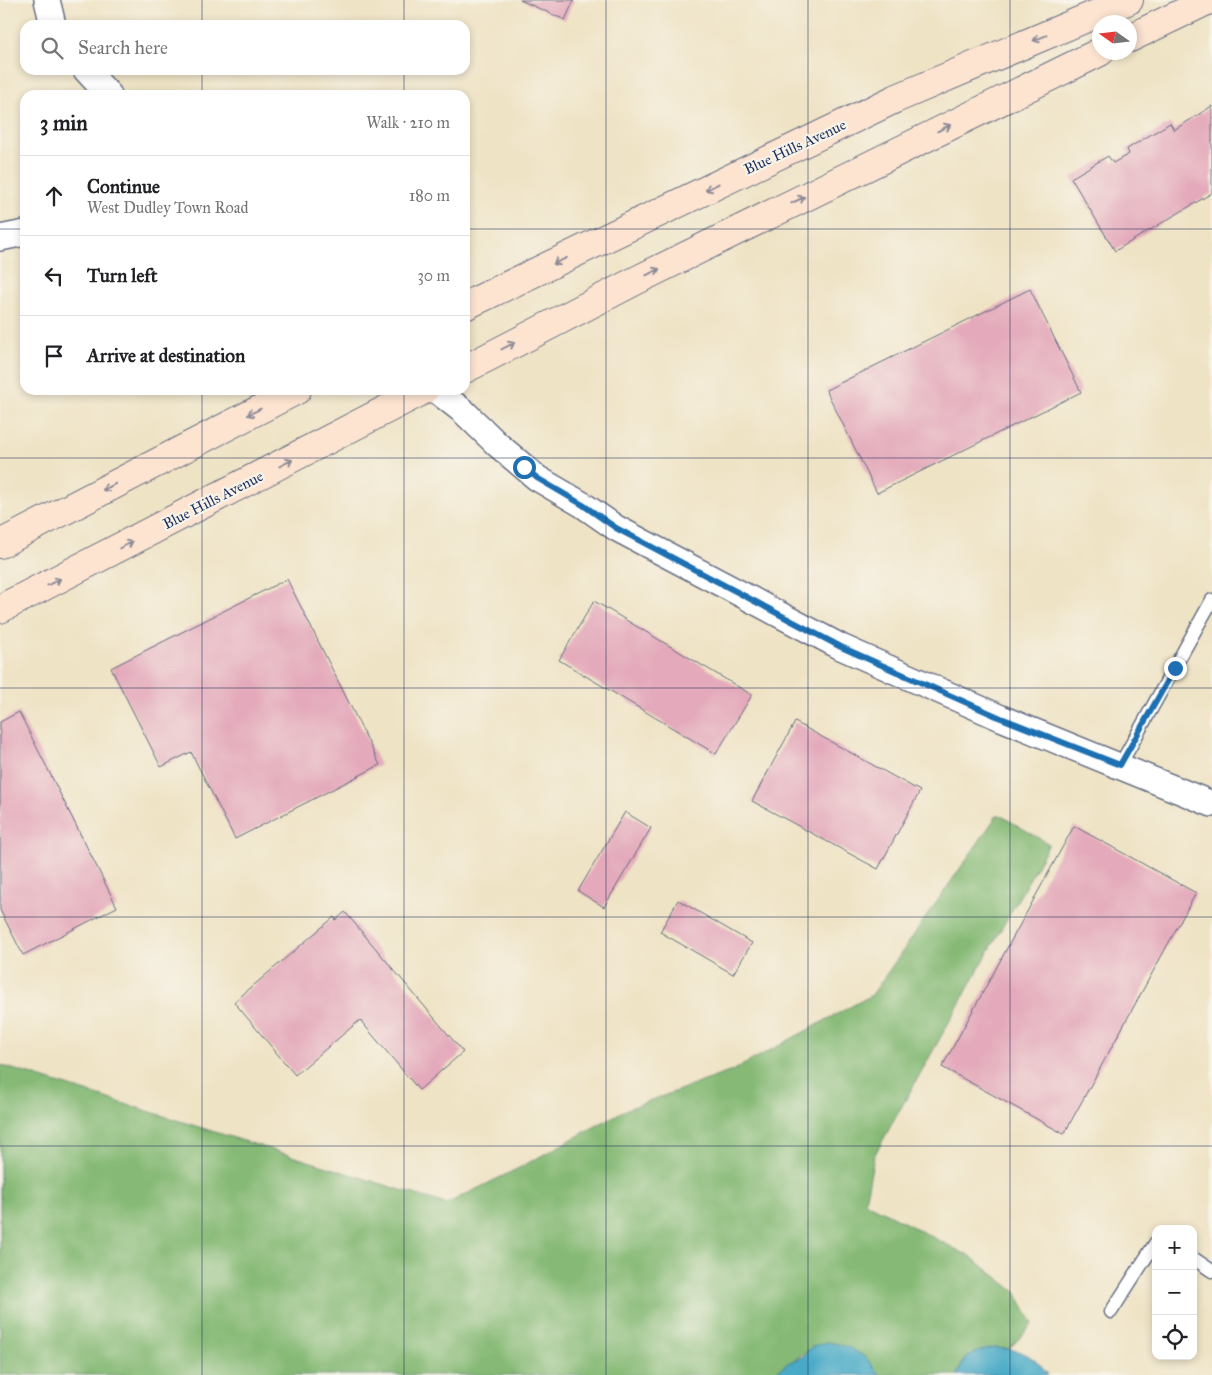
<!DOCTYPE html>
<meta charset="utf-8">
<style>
:root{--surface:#fff;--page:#f6f6f6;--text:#202124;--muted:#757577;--line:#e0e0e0}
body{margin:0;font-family:"IM FELL Great Primer",serif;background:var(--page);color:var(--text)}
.controls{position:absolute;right:15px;bottom:15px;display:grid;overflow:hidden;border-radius:10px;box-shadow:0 2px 8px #0003}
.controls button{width:45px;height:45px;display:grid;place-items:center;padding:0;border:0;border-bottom:1px solid var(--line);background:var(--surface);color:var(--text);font:25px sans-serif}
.compass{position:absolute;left:1092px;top:15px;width:45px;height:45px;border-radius:50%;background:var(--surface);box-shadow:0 2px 8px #0003;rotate:284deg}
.stop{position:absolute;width:15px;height:15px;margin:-11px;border:4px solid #1f6fb2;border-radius:50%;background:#fff}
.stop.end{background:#1f6fb2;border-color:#fff;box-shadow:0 1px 5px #0008}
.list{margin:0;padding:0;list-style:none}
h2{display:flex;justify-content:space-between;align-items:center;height:65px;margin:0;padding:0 20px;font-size:21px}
h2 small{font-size:16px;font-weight:400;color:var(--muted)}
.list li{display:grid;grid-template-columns:32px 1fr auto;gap:15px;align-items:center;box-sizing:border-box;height:80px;padding:0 20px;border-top:1px solid var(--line)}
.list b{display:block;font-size:19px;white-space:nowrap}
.list p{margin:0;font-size:16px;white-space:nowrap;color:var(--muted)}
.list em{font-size:16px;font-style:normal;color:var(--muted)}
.icon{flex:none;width:28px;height:28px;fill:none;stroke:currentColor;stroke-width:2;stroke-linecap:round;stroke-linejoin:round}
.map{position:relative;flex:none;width:1212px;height:1375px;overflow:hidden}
.search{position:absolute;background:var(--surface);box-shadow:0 2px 8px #0003;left:20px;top:20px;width:450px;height:55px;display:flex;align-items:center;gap:12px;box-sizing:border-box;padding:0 18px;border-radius:15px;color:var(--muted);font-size:19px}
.panel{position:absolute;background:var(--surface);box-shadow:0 2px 8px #0003;left:20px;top:90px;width:450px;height:305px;border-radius:15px}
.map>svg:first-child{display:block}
.forest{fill:#85b974;stroke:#507469}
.water{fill:#48aac7;stroke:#326c92}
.building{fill:#e4aabb}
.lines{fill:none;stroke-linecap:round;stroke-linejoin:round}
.lane-casing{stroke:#656e82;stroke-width:15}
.street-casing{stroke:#656e82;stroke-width:28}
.secondary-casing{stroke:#656e82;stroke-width:30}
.lane{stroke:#fff;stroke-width:12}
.street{stroke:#fff;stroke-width:25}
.secondary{stroke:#fde4d1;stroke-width:28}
.oneway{stroke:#8c8a98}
.route{stroke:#1f6fb2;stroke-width:6}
.grid{fill:none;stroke:#1b2f5e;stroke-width:1;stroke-opacity:0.55}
.labels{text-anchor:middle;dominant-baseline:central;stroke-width:4.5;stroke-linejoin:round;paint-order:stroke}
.street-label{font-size:15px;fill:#1b2f5e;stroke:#f7f3e8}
</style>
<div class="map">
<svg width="1212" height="1375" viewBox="0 0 1212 1375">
<rect width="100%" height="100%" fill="#f7f3e8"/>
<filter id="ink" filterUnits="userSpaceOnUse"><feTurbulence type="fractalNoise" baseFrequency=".02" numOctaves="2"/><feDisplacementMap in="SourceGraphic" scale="10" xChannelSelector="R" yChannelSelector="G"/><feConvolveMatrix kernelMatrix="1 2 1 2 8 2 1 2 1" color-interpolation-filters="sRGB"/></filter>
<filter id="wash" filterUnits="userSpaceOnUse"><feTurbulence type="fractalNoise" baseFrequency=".0096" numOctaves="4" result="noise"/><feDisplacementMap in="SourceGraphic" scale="20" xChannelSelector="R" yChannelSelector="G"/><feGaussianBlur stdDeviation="1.12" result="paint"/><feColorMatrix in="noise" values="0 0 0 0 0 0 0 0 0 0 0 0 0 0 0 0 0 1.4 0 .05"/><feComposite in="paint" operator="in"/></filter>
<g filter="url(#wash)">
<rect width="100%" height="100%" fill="#efe3c5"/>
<path class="forest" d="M998,814L1049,844L874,1156L865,1202L971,1257L1016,1292L1033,1324L1009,1349L994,1348L966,1357L957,1375H880L813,1346C800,1358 785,1364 772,1375H0V1065L446,1204L519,1168L627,1109L732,1071L872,995Z"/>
<g class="water">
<path d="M827,1342C842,1344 855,1349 867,1359C872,1364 875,1370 880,1375H772L788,1363L802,1357L813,1346Z"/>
<path d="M994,1348C1022,1350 1030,1352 1048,1375H957C968,1353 970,1353 994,1348Z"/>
</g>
<g id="blocks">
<g class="building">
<path d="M520,0H574L565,20Z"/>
<path d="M1212,106V193L1115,251L1071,178L1108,156L1113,163L1129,154L1127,149L1170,123L1174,130Z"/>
<path d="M1030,289L1081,392L877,493L826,390Z"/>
<path d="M287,579L380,765L235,839L191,752L161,767L111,668Z"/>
<path d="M594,601L752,695L716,754L559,660Z"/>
<path d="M19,712L117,907L23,955L0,910V722Z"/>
<path d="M795,722L920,791L878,869L752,801Z"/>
<path d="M625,812L651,828L604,907L578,891Z"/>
<path d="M1074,826L1196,893L1064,1134L942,1067Z"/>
<path d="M678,900L752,943L733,974L660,932Z"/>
<path d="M345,912L463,1052L419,1090L360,1020L295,1075L234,1002L334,917L336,920Z"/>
</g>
</g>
</g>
<g filter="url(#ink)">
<use href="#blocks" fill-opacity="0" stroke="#656e82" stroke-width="1"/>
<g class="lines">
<g class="lane-casing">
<g id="lane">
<path d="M1120,765L1212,600"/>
<path d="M1193,1258L1212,1271"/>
<path d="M1111,1312L1156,1242"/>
</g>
</g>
<g class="street-casing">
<g id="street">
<path d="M47,0L53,25"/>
<path d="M86,70L109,95"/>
<path d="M0,238L25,233"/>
<path d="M436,390L464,412L498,445L537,478L583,505L616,528L841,647L1001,718L1212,804"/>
</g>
</g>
<g class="secondary-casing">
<g id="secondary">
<path d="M1130,38L1209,0"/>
<path d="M465,306L895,99L1129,0"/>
<path d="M465,369L641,278L1100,52"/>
<path d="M0,544L297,390"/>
<path d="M0,609L424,390"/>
</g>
</g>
<use href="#lane" class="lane"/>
<use href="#street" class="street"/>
<use href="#secondary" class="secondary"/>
</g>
<defs><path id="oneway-shaft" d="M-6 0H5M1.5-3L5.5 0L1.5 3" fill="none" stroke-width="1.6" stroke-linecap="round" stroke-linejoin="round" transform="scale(1.25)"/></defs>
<g class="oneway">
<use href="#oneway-shaft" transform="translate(1040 38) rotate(158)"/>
<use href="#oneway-shaft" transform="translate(944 128) rotate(-26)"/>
<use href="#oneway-shaft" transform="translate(712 187) rotate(153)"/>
<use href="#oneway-shaft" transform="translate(798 200) rotate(-26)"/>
<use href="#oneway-shaft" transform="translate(560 261) rotate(155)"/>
<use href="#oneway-shaft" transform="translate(653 272) rotate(-26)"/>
<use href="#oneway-shaft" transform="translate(508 346) rotate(-27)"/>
<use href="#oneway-shaft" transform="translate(254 412) rotate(153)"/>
<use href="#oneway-shaft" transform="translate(286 463) rotate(-27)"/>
<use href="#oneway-shaft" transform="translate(109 487) rotate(153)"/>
<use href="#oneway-shaft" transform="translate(126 545) rotate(-27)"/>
<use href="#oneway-shaft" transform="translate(54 582) rotate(-27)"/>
</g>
</g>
<g class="lines" filter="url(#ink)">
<path class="route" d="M524,467L537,478L583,505L616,528L841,647L1001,718L1120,765L1175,668"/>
</g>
<path class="grid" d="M202,0V25M404,0V25M606,0V1375M808,0V1375M1010,0V1375M202,70V95M404,70V95M0,229H25M465,229H1212M202,390V1375M404,390V1375M0,458H1212M0,688H1212M0,917H1212M0,1146H1212"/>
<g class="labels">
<g class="street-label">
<text transform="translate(795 147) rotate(-25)">Blue Hills Avenue</text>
<text transform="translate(213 500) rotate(-27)">Blue Hills Avenue</text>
</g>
</g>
</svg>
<div class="controls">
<button>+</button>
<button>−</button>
<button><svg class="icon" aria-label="locate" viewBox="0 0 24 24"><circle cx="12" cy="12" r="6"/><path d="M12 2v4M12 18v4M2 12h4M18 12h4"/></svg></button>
</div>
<svg class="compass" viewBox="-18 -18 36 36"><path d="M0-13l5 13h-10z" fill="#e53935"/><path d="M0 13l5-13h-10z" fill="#757577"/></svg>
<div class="stop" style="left:524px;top:467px"></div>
<div class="stop end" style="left:1175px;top:668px"></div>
<div class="search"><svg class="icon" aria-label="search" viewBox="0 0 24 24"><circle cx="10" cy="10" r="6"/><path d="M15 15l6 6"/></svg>Search here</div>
<section class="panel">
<h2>3 min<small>Walk · 210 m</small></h2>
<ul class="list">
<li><svg class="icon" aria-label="ahead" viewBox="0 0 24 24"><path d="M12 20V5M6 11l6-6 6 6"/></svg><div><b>Continue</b><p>West Dudley Town Road</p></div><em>180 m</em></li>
<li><svg class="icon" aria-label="left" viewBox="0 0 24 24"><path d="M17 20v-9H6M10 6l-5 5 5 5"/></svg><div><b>Turn left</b></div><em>30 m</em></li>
<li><svg class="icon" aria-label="arrive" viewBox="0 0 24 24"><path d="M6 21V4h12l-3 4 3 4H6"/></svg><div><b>Arrive at destination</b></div></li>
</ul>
</section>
</div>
